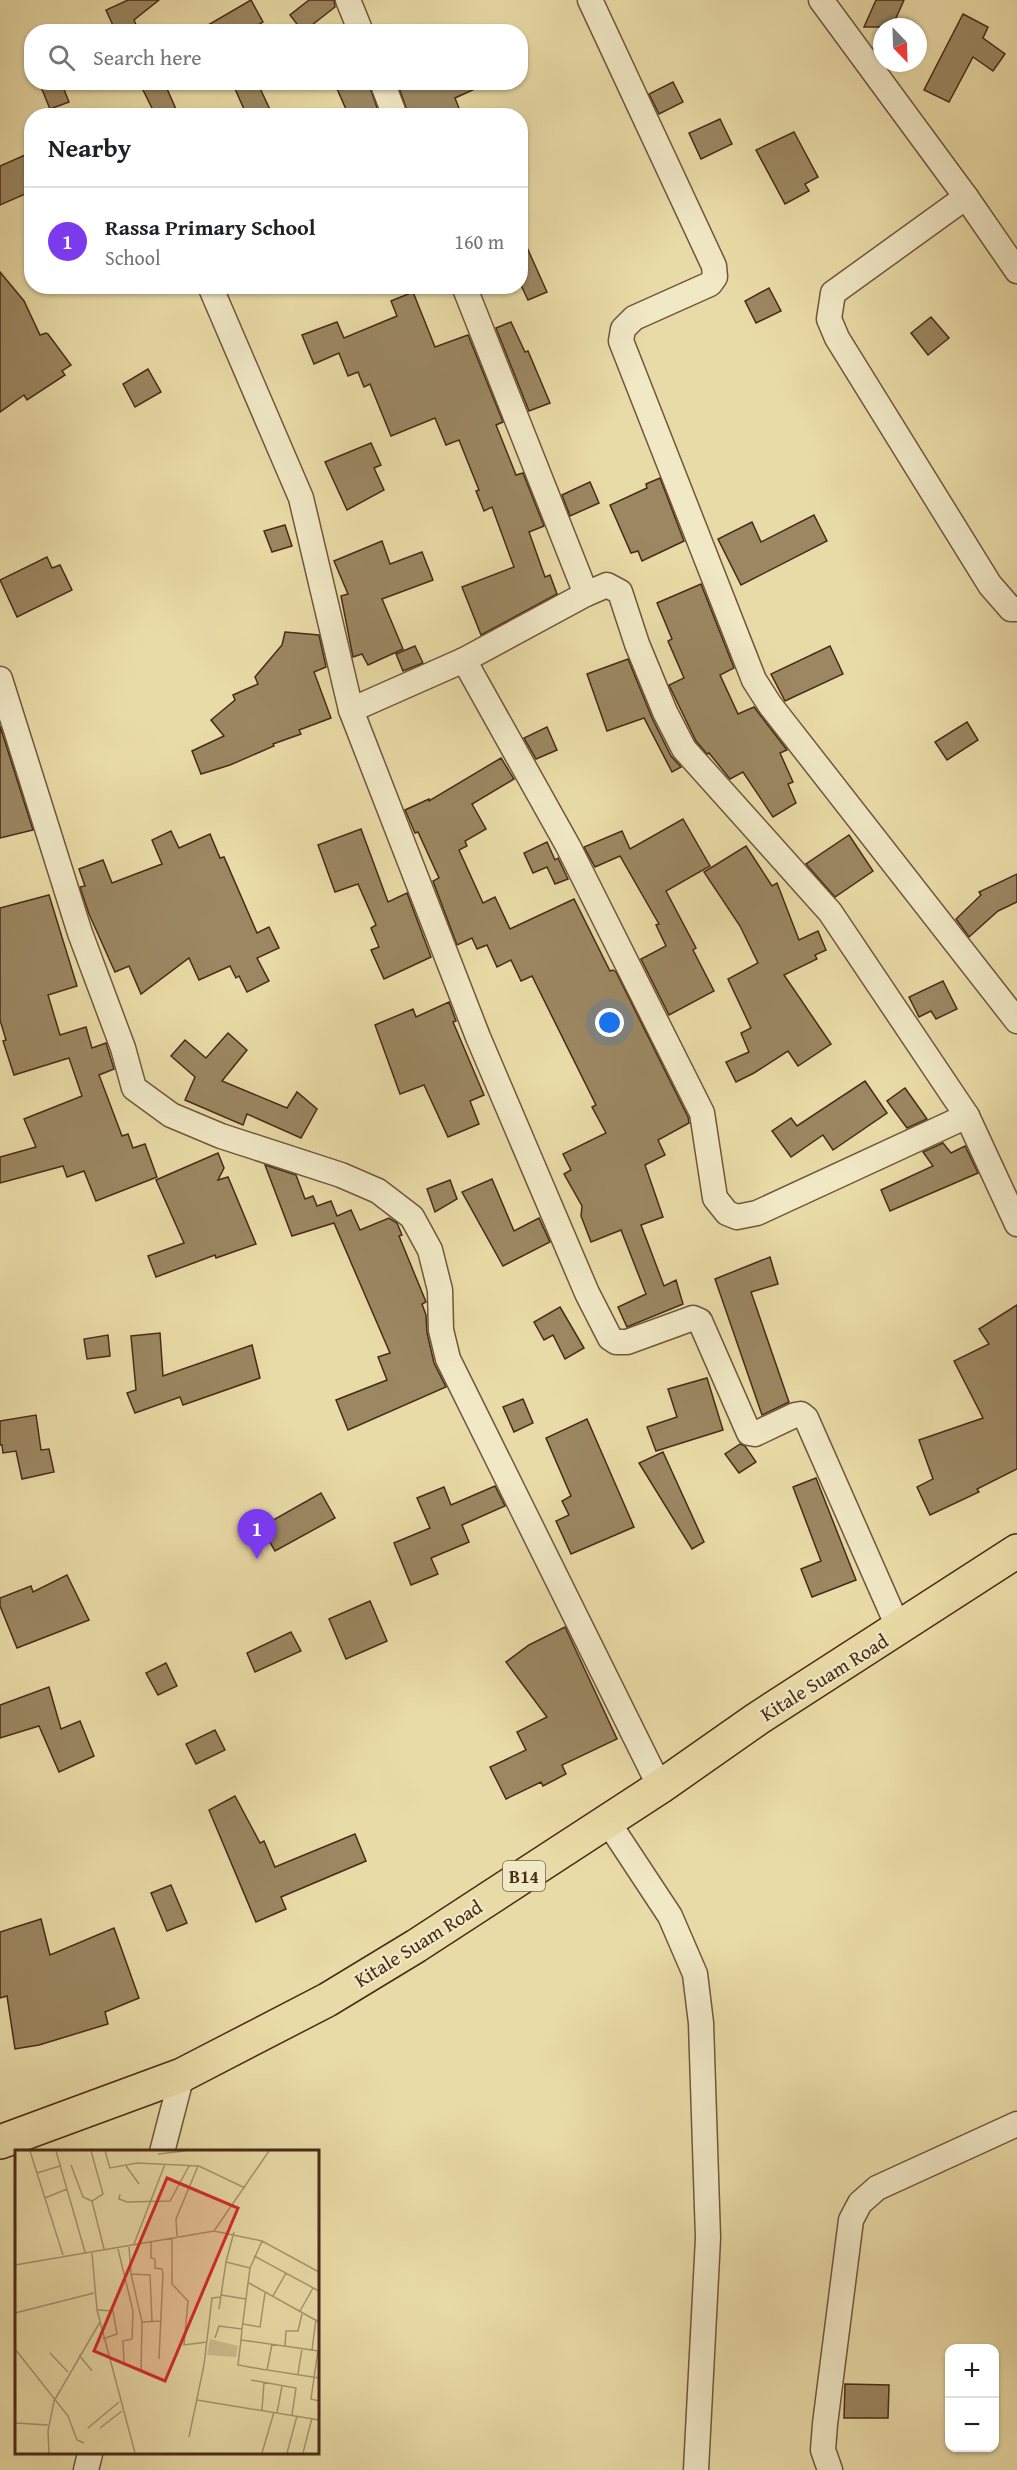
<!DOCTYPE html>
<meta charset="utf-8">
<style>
:root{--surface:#fff;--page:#f6f6f6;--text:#202124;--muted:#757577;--line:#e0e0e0;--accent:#7c3aed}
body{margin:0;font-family:"Gentium Book Plus",serif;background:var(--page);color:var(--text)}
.controls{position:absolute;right:18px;bottom:18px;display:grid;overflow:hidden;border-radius:12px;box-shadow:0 2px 4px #0004}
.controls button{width:54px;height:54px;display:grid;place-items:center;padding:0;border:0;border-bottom:2px solid var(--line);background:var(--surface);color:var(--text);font:30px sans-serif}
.compass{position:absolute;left:873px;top:18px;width:54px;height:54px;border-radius:50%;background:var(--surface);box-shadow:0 2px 4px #0004;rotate:157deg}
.you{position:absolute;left:610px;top:1023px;width:21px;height:21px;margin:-15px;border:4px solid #fff;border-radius:50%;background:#1a73e8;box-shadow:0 0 0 9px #1a73e833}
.badge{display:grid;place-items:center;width:39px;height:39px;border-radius:50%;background:var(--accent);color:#fff;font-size:20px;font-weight:700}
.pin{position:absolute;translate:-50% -50px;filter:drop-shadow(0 2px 3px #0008)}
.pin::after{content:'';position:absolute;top:32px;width:21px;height:18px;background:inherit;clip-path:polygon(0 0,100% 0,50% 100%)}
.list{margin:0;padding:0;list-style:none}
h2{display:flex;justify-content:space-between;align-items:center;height:78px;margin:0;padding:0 24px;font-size:26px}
h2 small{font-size:20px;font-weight:400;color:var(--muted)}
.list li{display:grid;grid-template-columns:39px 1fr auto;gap:18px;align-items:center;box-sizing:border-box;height:108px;padding:0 24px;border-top:2px solid var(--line)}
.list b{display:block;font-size:22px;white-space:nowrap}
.list p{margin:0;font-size:20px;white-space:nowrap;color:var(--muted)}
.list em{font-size:20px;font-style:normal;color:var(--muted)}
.icon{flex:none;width:33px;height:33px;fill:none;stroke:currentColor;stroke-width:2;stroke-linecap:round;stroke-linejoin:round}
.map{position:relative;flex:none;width:1017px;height:2470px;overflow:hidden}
.search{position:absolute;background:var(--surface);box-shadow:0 2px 4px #0004;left:24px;top:24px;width:504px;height:66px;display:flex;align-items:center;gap:15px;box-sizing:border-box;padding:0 21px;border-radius:24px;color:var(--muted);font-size:22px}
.panel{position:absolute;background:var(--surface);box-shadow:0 2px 4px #0004;left:24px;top:108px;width:504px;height:186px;border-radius:24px}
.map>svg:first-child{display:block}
.building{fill:#9b8762;stroke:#472b17;stroke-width:1.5}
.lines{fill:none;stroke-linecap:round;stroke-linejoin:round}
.street-casing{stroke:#70573b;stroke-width:27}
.highway-casing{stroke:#472b17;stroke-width:36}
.street{stroke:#f1e8c6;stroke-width:24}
.highway{stroke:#e9dba7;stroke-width:33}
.labels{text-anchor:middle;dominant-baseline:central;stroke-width:4.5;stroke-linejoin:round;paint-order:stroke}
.shield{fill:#f1e8c6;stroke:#7a644c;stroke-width:1.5}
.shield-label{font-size:18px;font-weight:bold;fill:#472b17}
.street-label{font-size:20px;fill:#472b17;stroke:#f1e8c6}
.inset-road{fill:none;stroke:#a8956d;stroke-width:1.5}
.view{fill:#d62828;fill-opacity:0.15;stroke:#d62828;stroke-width:3}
.inset-edge{fill:none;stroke:#472b17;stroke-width:3}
</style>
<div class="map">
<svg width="1017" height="2470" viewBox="0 0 1017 2470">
<rect width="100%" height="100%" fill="#e9dba7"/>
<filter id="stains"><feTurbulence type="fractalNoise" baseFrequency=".00333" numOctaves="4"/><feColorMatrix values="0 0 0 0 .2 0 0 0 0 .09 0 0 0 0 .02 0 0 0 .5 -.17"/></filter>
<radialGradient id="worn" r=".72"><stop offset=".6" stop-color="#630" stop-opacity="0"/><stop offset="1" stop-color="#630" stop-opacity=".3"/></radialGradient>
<g class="building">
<path d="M128,0H159L134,20L139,32H116L106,10Z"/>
<path d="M251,0L263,22L246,32H196Z"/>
<path d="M309,0H334L335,7L303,32L290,15Z"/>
<path d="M876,0H904L892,27H864Z"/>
<path d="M963,14L988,27L983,38L1005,54L993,71L973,57L949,102L924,90Z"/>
<path d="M39,82H61L69,102L50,109Z"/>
<path d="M139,82H164L179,116H156Z"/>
<path d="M232,82H257L273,116H247Z"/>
<path d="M334,82H368L380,116H349Z"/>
<path d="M397,82H490L455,98L462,116H409Z"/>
<path d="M673,82L683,102L659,114L649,94Z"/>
<path d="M720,119L732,144L701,159L689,133Z"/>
<path d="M794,132L818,177L805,184L809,191L785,204L756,150Z"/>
<path d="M32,152V191L0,205V166Z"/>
<path d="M520,232L547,292L528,300L520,283Z"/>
<path d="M0,272L24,301L40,335L46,333L48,334L71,365L62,371L65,375L27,400L24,395L0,412Z"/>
<path d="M769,288L781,311L756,323L745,301Z"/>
<path d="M413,292L435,347L468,335L503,422L496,425L516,475L523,473L544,526L529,532L545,577L550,575L557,594L481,635L462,587L514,567L492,507L484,511L476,491L479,490L459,440L446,445L435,418L391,436L370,384L364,387L358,372L348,376L339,353L314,364L302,335L337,322L344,338L397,316L391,301Z"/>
<path d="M931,317L949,338L928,355L911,333Z"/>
<path d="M511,322L525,352L528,351L550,403L529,411L496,328Z"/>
<path d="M148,369L161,392L135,407L123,384Z"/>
<path d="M371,443L381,465L374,468L384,490L347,510L325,462Z"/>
<path d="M660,478L684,541L642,561L638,551L631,553L610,505L647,488L646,484Z"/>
<path d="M590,482L599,503L570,516L562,495Z"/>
<path d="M814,515L827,541L741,585L718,539L752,522L761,542Z"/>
<path d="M285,525L292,546L272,552L264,531Z"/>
<path d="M382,541L390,564L422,552L433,580L382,599L403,649L368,665L362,654L353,657L341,596L348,594L334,561Z"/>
<path d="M47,557L52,568L60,565L72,590L17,617L0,580Z"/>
<path d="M701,584L734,668L720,675L738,714L754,707L787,750L780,753L793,782L788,784L796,803L773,817L743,772L730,779L709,753L707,754L696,741L669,685L684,678L668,641L672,639L657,603Z"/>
<path d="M285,632L319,635L326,667L314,672L331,718L299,730L301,734L273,744L274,746L230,765L201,774L192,751L224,736L211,720L235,700L233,695L258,684L255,677L282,645Z"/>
<path d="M415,646L423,663L403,671L396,654Z"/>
<path d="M830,646L843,674L785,701L771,674Z"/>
<path d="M628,659L652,718L671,756L681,767L672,772L644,718L607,731L587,674Z"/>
<path d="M967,722L978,740L947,760L935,742Z"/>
<path d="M0,726L33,830L0,838Z"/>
<path d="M547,727L557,750L536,759L524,738Z"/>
<path d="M501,758L514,779L472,804L486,829L465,841L467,846L459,850L483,903L495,897L510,929L574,899L610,971L613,970L616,972L688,1117L689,1123L658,1140L665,1155L645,1165L663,1217L641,1225L664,1286L676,1280L683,1304L627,1327L618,1307L646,1294L621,1230L591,1242L581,1216L582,1206L564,1174L571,1170L563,1154L606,1133L592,1107L596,1105L532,976L521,981L511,960L497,967L487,945L477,949L472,938L457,945L433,881L439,878L418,832L415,833L405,810L429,799V801Z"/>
<path d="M683,819L710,866L666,891L696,948L693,950L714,991L669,1015L641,959L666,946L656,925L659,924L620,856L595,867L584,847L622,831L630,849Z"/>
<path d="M361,829L388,902L407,893L431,957L384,979L371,950L379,947L371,928L376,925L358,884L335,892L318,845Z"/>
<path d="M171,831L179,848L210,834L220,858L224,857L257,933L269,927L279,948L257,958L269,981L247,992L239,976L236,978L230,966L199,980L189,958L141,994L129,966L115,972L89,914L80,887L85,886L79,869L103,860L112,883L162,864L152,840Z"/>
<path d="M849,835L873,871L835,897L806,864Z"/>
<path d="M547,842L555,860L558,858L568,879L555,884L547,867L533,873L524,853Z"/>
<path d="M746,846L772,886L777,883L799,940L818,931L826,950L815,955L817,959L784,975L831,1044L798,1066L788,1051L754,1073L736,1082L726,1062L749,1052L741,1033L751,1028L728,979L758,963L740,926L704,872Z"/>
<path d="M1017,874V902L998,911L969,937L956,919L981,895L979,892Z"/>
<path d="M49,895L77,986L48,995L60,1035L86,1027L92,1048L106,1043L114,1069L99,1075L122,1136L128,1134L133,1148L145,1144L157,1177L96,1201L84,1171L67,1177L63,1166L0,1183V1157L36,1147L24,1119L82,1096L69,1058L14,1075L3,1041L6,1040L0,1020V908Z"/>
<path d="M943,981L957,1009L936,1019L931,1011L919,1017L909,997Z"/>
<path d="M449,1002L456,1021L453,1022L484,1095L470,1101L479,1124L448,1137L424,1085L400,1094L375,1025L413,1009L416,1017Z"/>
<path d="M228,1033L247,1050L222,1081L287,1108L297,1092L317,1109L301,1138L247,1114L243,1125L185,1100L195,1077L171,1056L185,1040L206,1058Z"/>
<path d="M865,1081L887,1113L833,1150L823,1135L791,1157L772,1131L791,1118L797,1126Z"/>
<path d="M905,1088L927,1119L907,1128L887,1101Z"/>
<path d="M943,1143L951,1153L965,1146L978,1173L890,1211L881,1190L933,1166L923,1152Z"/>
<path d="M218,1153L224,1168L218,1180L228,1177L256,1244L216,1258L215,1255L156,1277L148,1256L184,1243L156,1180Z"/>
<path d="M265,1165L296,1175L305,1199L313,1196L317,1206L331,1201L337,1216L351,1210L360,1230L389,1218L397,1223L402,1235L399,1236L426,1302L422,1304L426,1315L427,1333L434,1363L446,1387L348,1430L336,1400L387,1380L378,1357L390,1353L334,1223L292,1236Z"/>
<path d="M492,1179L514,1231L539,1218L550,1242L503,1266L462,1192Z"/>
<path d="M450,1180L457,1199L435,1212L427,1189Z"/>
<path d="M770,1257L778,1284L751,1292L789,1402L762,1415L715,1279Z"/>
<path d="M1017,1305V1469L977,1489L979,1492L930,1515L917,1487L933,1479L919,1440L983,1418L954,1361L989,1344L979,1329Z"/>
<path d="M560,1307L584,1348L565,1359L553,1335L544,1340L534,1322Z"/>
<path d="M160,1333L163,1376L252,1345L260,1378L183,1405L180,1397L135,1413L127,1393L136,1390L131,1336Z"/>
<path d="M108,1335L110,1356L87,1359L84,1339Z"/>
<path d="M707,1378L723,1430L656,1451L647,1427L677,1417L668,1389Z"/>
<path d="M523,1399L533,1423L514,1432L503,1407Z"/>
<path d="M36,1415L41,1450L49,1449L54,1472L22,1479L16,1451L3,1453L2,1445H0V1421Z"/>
<path d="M587,1419L634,1527L571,1554L556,1521L569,1515L562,1501L571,1496L546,1438Z"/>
<path d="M740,1444L745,1446L756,1462L739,1473L725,1454Z"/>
<path d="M663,1452L704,1542L692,1549L639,1463Z"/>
<path d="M816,1478L856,1580L812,1597L801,1569L821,1561L793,1487Z"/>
<path d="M495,1486L505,1506L462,1525L469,1542L431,1558L438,1574L411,1585L394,1543L430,1528L417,1498L444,1487L451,1505Z"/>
<path d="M321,1493L335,1518L275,1551L261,1527Z"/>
<path d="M67,1575L89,1620L17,1648L0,1606V1598L31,1586L33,1592Z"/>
<path d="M370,1601L387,1641L346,1659L329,1619Z"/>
<path d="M565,1627L617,1739L562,1765L566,1774L543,1786L541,1782L506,1799L490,1767L526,1750L517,1732L547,1717L506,1662L529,1645Z"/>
<path d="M291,1632L301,1651L255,1672L247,1653Z"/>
<path d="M166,1663L177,1686L158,1695L146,1673Z"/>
<path d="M49,1687L61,1729L80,1721L94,1756L59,1772L39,1726L0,1738V1705Z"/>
<path d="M215,1730L225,1750L196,1764L186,1744Z"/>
<path d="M235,1796L260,1843L264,1841L275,1867L355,1834L366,1861L281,1897L286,1909L256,1922L209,1810Z"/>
<path d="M171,1885L187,1923L167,1931L151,1893Z"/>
<path d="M41,1919L50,1955L114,1928L139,1998L105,2012L108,2024L39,2045L15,2049L7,1996L0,1998V1932Z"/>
<path d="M845,2384L889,2385L888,2418H844Z"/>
</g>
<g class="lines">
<g class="street-casing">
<g id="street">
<path d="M348,0L361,32"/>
<path d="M590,0L714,266L715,277L710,284L634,318L623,329L621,341L754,680L770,705L1017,1021"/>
<path d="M821,0L966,197L1017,271"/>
<path d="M382,82L395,116"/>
<path d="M966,197L833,293L829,319L837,338L990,585L1011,609H1017"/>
<path d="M210,286L301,498L351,710L478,1037L587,1293L610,1338L616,1342H627L693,1318L700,1321L749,1433L755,1434L795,1415L801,1414L806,1418L899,1629"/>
<path d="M464,286L586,594L607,585L620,592L637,644L665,712L684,749L830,912L967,1116L1017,1224"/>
<path d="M464,660L568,846L702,1113L715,1198L727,1213L737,1217L757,1213L967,1116"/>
<path d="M0,679L80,933L123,1048L134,1088L171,1115L221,1136L341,1175L378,1191L412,1217L430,1250L440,1290L441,1330L448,1359L660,1787"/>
<path d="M351,710L464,660L586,594"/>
<path d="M608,1822L670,1916L695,1974L701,2023L708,2238L696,2470"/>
<path d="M162,2152L182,2075"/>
<path d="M86,2470L90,2454"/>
<path d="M830,2470L823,2450L825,2424L851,2220L860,2203L877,2188L1017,2124"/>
</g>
</g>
<g class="highway-casing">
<path id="highway" d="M0,2142L182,2075L327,2000L416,1946L660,1787L757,1719L1017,1551"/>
</g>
<use href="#street" class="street"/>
<use href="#highway" class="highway"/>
</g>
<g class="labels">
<rect class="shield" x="503" y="1861" width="42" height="30" rx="4.5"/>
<g class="shield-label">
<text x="524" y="1876">B14</text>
</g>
<g class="street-label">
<text transform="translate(824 1677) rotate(-32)">Kitale Suam Road</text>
<text transform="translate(418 1943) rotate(-32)">Kitale Suam Road</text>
</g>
</g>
<g transform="translate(15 2150)">
<rect width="304" height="304" fill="#e9dba7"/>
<path d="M195,189L223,196L221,207L192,205Z" fill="#cdbd8f"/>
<path class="inset-road" d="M15,1L48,105M41,1L70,102M76,1L88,44L77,51L89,99M90,1L95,18L122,13L184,16L230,38M143,4L170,1M56,15L68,47L77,51M111,16L124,34M22,23L45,16M105,44L104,49L112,52L155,51L174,16M30,48L52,39M199,81L254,1M219,82L211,112L235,118M162,86L161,69L183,16M157,88V134L173,151L169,195L192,192M136,92V108L140,109V118L147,119L148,123L144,209M119,94L150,14M114,97L116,124L127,172L126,222M103,99L118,161L117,189L108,191L109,214M77,103L82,160L120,303M239,106L304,141M0,115L199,81L247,91L304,122M116,124L135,125L137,171M234,133L304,172M206,145L231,149M258,146L271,123M204,159L211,112M83,160L98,161L102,184L88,189M285,161L298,138M0,163L79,143M127,172L146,171M228,174L245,177L250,143M227,179L226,190L304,201M200,188L204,176L227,179L235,118L247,91M226,190L223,215L251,220M257,194L252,220L304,228M270,196L271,181H283L287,164M0,199L53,266L62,290L69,293M297,200L301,169M303,200L296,249L304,251M35,203L53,222M64,205L77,221M283,224L287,198M236,230L281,238L277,265M182,250L304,270M247,260L249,232M262,263L267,236M0,273L33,275M73,278L104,252M85,278L107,261M174,287L189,215L197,148L206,147M34,303L33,281L39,251L85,172M247,303L259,262M272,303L282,266M288,303L297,268"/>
<path class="view" d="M152,28L223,58L150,231L79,201Z"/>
<rect width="304" height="304" class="inset-edge"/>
</g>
<rect width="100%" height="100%" filter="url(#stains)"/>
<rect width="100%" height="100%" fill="url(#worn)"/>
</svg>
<div class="controls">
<button>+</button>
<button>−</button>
</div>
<svg class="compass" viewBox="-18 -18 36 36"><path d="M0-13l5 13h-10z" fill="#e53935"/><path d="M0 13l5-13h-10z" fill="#757577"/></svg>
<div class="you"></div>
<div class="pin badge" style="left:257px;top:1559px">1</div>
<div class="search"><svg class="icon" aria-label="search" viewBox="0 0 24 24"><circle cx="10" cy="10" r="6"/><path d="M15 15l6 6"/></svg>Search here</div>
<section class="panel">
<h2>Nearby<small></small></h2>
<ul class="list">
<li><span class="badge">1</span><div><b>Rassa Primary School</b><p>School</p></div><em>160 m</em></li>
</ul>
</section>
</div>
